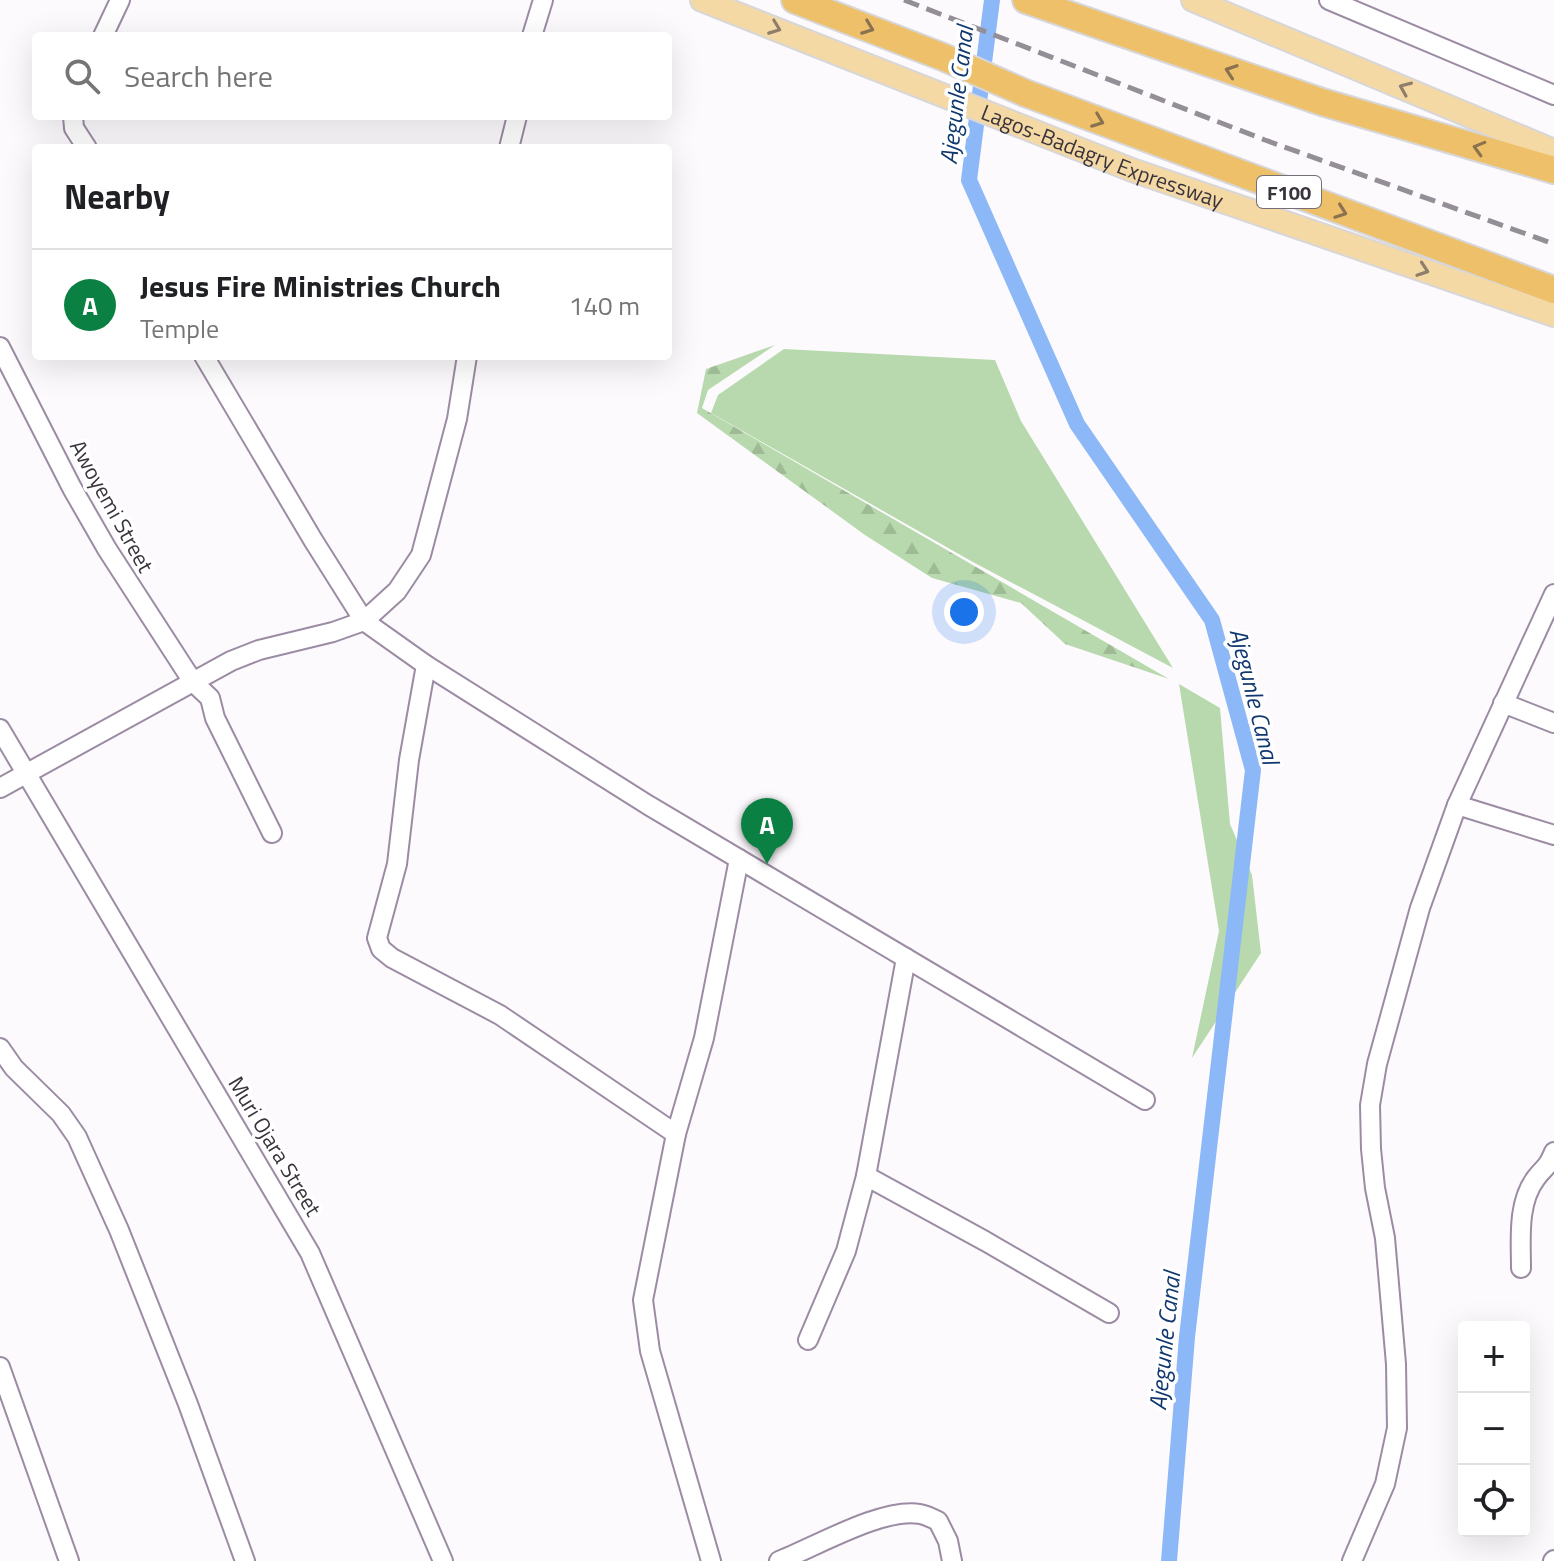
<!DOCTYPE html>
<meta charset="utf-8">
<style>
:root{--surface:#fff;--page:#f6f6f6;--text:#202124;--muted:#757577;--line:#e0e0e0;--accent:#0b8043}
body{margin:0;font-family:"Titillium Web",sans-serif;background:var(--page);color:var(--text)}
.controls{position:absolute;right:24px;bottom:24px;display:grid;overflow:hidden;border-radius:8px;box-shadow:0 8px 32px #0002}
.controls button{width:72px;height:72px;display:grid;place-items:center;padding:0;border:0;border-bottom:2px solid var(--line);background:var(--surface);color:var(--text);font:40px sans-serif}
.you{position:absolute;left:964px;top:612px;width:28px;height:28px;margin:-20px;border:6px solid #fff;border-radius:50%;background:#1a73e8;box-shadow:0 0 0 12px #1a73e833}
.badge{display:grid;place-items:center;width:52px;height:52px;border-radius:50%;background:var(--accent);color:#fff;font-size:26px;font-weight:700}
.pin{position:absolute;translate:-50% -66px;filter:drop-shadow(0 2px 4px #0008)}
.pin::after{content:'';position:absolute;top:42px;width:28px;height:24px;background:inherit;clip-path:polygon(0 0,100% 0,50% 100%)}
.list{margin:0;padding:0;list-style:none}
h2{display:flex;justify-content:space-between;align-items:center;height:104px;margin:0;padding:0 32px;font-size:34px}
h2 small{font-size:26px;font-weight:400;color:var(--muted)}
.list li{display:grid;grid-template-columns:52px 1fr auto;gap:24px;align-items:center;box-sizing:border-box;height:112px;padding:0 32px;border-top:2px solid var(--line)}
.list b{display:block;font-size:30px;white-space:nowrap}
.list p{margin:0;font-size:26px;white-space:nowrap;color:var(--muted)}
.list em{font-size:26px;font-style:normal;color:var(--muted)}
.icon{flex:none;width:44px;height:44px;fill:none;stroke:currentColor;stroke-width:2;stroke-linecap:round;stroke-linejoin:round}
.map{position:relative;flex:none;width:1554px;height:1561px;overflow:hidden}
.search{position:absolute;background:var(--surface);box-shadow:0 8px 32px #0002;left:32px;top:32px;width:640px;height:88px;display:flex;align-items:center;gap:20px;box-sizing:border-box;padding:0 28px;border-radius:8px;color:var(--muted);font-size:30px}
.panel{position:absolute;background:var(--surface);box-shadow:0 8px 32px #0002;left:32px;top:144px;width:640px;height:216px;border-radius:8px}
.map>svg:first-child{display:block}
.grass{fill:#b8d9ad}
.forest{fill:url(#forest-firs)}
.lines{fill:none;stroke-linecap:round;stroke-linejoin:round}
.canal{stroke:#8db8f7;stroke-width:16}
.minor-casing{stroke:#9c8ca3;stroke-width:22}
.major-casing{stroke:#d7d6d8;stroke-width:26}
.highway-casing{stroke:#d7d6d8;stroke-width:30}
.minor{stroke:#fff;stroke-width:18}
.major{stroke:#f5d9a5;stroke-width:22}
.highway{stroke:#eec069;stroke-width:26}
.rail{stroke:#948f96;stroke-width:5;stroke-dasharray:16 8;stroke-linecap:butt}
.oneway{stroke:#8e7e6b}
.oneway2{stroke:#8a7250}
.labels{text-anchor:middle;dominant-baseline:central;stroke-width:7;stroke-linejoin:round;paint-order:stroke}
.shield{fill:#fff;stroke:#747076;stroke-width:2}
.shield-label{font-size:20px;font-weight:bold;fill:#39333c}
.street-label{font-size:22px;fill:#39333c;stroke:#fff}
.water-label{font-size:24px;font-style:italic;fill:#10386f;stroke:#fff}
</style>
<div class="map">
<svg width="1554" height="1561" viewBox="0 0 1554 1561">
<defs>
<pattern id="forest-firs" width="22" height="20" patternUnits="userSpaceOnUse" patternTransform="scale(2)"><rect width="22" height="20" fill="#b8d9ad"/><path d="M5 1l3.5 6h-7zM16 11l3.5 6h-7z" fill="#9fbb96"/></pattern>
</defs>
<rect width="100%" height="100%" fill="#fdfafe"/>
<g class="grass">
<path d="M784,349L995,360L1021,421L1173,668L971,561L711,413L718,395Z"/>
<path d="M1179,684L1220,708L1230,824L1252,875L1261,953L1192,1058L1219,931Z"/>
</g>
<path class="forest" d="M775,345L708,390L702,408L1169,679L1065,644L1021,603L932,578L865,535L697,413L706,369Z"/>
<g class="lines">
<path class="canal" d="M992,0L969,180L1077,424L1212,620L1253,770L1187,1337L1169,1561"/>
<g class="minor-casing">
<g id="minor">
<path d="M1329,0L1554,95"/>
<path d="M103,36L120,0"/>
<path d="M532,36L543,0"/>
<path d="M73,116L74,128L87,148"/>
<path d="M509,148L517,116"/>
<path d="M0,347L72,488L107,549L193,682L210,698L215,718L272,833"/>
<path d="M204,356L313,540L364,621L426,665L648,805L1145,1100"/>
<path d="M426,665L409,760L397,864L377,938L381,949L392,958L500,1015L676,1134"/>
<path d="M1503,703L1554,723"/>
<path d="M0,729L310,1253L443,1561"/>
<path d="M0,788L231,661L259,650L333,632L364,621L397,591L421,555L457,419L467,356"/>
<path d="M1457,805L1554,835"/>
<path d="M0,1048L14,1068L61,1114L77,1137L119,1230L188,1404L245,1561"/>
<path d="M866,1176L985,1241L1109,1313"/>
<path d="M1521,1268C1521,1239 1517,1203 1536,1178C1545,1166 1547,1169 1554,1152"/>
<path d="M808,1340L846,1251L866,1176L906,958"/>
<path d="M0,1367L69,1561"/>
<path d="M711,1561L650,1351L643,1300L676,1134L704,1038L739,859"/>
<path d="M779,1561C815,1547 883,1507 920,1514C926,1515 932,1518 938,1521L948,1541L952,1561"/>
<path d="M1352,1561L1385,1484L1397,1428L1396,1364L1385,1238L1375,1188L1371,1149L1370,1105L1377,1064L1420,908L1457,805L1554,594"/>
<path d="M1553,1561L1554,1560"/>
</g>
</g>
<g class="major-casing">
<g id="major">
<path id="s1" d="M702,0L1132,170L1554,315"/>
<path d="M1193,0L1554,151"/>
</g>
</g>
<g class="highway-casing">
<g id="highway">
<path d="M795,0L943,57L1025,93L1554,290"/>
<path d="M1026,0L1322,102L1554,170"/>
</g>
</g>
<use href="#minor" class="minor"/>
<use href="#major" class="major"/>
<use href="#highway" class="highway"/>
<path class="rail" d="M904,0L1265,140L1554,244"/>
</g>
<defs><path id="oneway-chevron" d="M-2-3.5L2.5 0L-2 3.5" fill="none" stroke-width="1.6" stroke-linecap="round" stroke-linejoin="round" transform="scale(2)"/></defs>
<g class="oneway">
<use href="#oneway-chevron" transform="translate(775 28) rotate(21)"/>
<use href="#oneway-chevron" transform="translate(1405 88) rotate(-157)"/>
<use href="#oneway-chevron" transform="translate(1423 270) rotate(19)"/>
</g>
<g class="oneway2">
<use href="#oneway-chevron" transform="translate(868 28) rotate(21)"/>
<use href="#oneway-chevron" transform="translate(1231 71) rotate(-161)"/>
<use href="#oneway-chevron" transform="translate(1098 121) rotate(21)"/>
<use href="#oneway-chevron" transform="translate(1479 148) rotate(-164)"/>
<use href="#oneway-chevron" transform="translate(1341 212) rotate(20)"/>
</g>
<g class="labels">
<rect class="shield" x="1257" y="176" width="64" height="32" rx="6"/>
<g class="shield-label">
<text x="1289" y="192">F100</text>
</g>
<g class="street-label">
<text stroke="none"><textPath href="#s1" startOffset="430">Lagos-Badagry Expressway</textPath></text>
<text transform="translate(112 506) rotate(61)">Awoyemi Street</text>
<text transform="translate(275 1146) rotate(59)">Muri Ojara Street</text>
</g>
<g class="water-label">
<text transform="translate(956 95) rotate(-83)">Ajegunle Canal</text>
<text transform="translate(1255 696) rotate(76)">Ajegunle Canal</text>
<text transform="translate(1164 1341) rotate(-84)">Ajegunle Canal</text>
</g>
</g>
</svg>
<div class="controls">
<button>+</button>
<button>−</button>
<button><svg class="icon" aria-label="locate" viewBox="0 0 24 24"><circle cx="12" cy="12" r="6"/><path d="M12 2v4M12 18v4M2 12h4M18 12h4"/></svg></button>
</div>
<div class="you"></div>
<div class="pin badge" style="left:767px;top:864px">A</div>
<div class="search"><svg class="icon" aria-label="search" viewBox="0 0 24 24"><circle cx="10" cy="10" r="6"/><path d="M15 15l6 6"/></svg>Search here</div>
<section class="panel">
<h2>Nearby<small></small></h2>
<ul class="list">
<li><span class="badge">A</span><div><b>Jesus Fire Ministries Church</b><p>Temple</p></div><em>140 m</em></li>
</ul>
</section>
</div>
